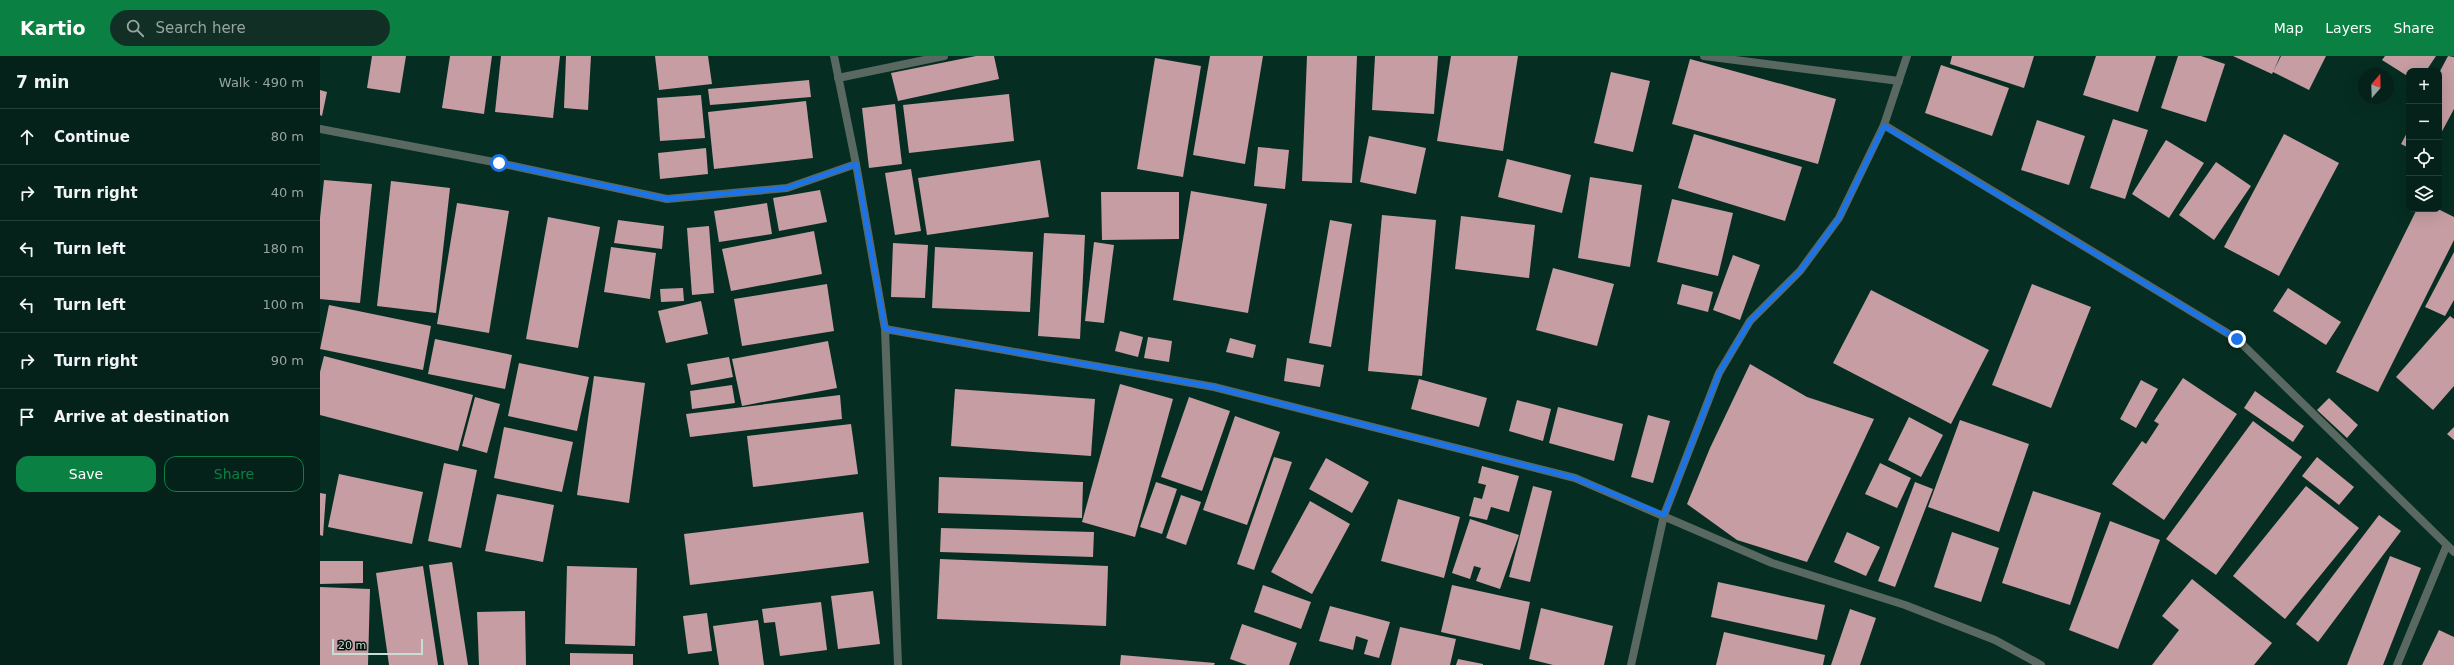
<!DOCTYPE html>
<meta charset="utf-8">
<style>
:root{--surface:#042219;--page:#122f26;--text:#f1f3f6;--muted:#97a4a2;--line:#253f38;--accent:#0b8043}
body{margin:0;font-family:"DejaVu Sans",sans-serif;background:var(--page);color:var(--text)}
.controls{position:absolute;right:12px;top:12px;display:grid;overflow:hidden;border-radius:8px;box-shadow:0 4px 16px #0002}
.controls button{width:36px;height:36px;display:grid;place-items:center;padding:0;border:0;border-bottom:1px solid var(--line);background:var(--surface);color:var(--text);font:20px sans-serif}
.compass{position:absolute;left:2038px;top:12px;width:36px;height:36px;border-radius:50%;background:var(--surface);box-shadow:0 4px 16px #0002;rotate:19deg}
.scale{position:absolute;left:12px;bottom:10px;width:91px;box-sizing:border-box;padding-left:4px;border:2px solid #c9ddd4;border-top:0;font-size:11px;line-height:14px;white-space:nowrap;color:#c9ddd4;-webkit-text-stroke:3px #04120d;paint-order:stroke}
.stop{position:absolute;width:12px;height:12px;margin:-9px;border:3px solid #1a73e8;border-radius:50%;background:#fff}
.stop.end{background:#1a73e8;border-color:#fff;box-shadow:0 1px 4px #0008}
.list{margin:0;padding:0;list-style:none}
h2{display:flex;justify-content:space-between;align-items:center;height:52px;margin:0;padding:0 16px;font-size:17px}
h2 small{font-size:13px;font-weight:400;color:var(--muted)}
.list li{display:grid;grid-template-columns:26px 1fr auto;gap:12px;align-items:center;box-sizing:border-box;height:56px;padding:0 16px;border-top:1px solid var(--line)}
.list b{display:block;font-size:15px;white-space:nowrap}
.list em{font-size:13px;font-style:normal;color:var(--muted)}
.actions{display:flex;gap:8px;padding:12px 16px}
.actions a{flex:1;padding:9px 0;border:1px solid var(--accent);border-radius:12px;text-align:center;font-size:14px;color:var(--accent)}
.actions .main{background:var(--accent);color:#fff}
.icon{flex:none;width:22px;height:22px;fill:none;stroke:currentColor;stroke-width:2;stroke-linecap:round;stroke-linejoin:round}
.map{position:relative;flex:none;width:2134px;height:609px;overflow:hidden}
header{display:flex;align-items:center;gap:24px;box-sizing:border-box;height:56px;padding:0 20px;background:var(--accent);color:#fff}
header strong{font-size:19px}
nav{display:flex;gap:22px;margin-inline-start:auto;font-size:14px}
.search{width:280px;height:36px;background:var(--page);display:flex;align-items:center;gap:10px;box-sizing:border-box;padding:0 14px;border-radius:22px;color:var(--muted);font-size:15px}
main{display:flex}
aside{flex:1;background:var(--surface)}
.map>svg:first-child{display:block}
.building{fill:#c59da3}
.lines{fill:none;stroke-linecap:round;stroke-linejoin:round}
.minor{stroke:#596962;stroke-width:8}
.route{stroke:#1a73e8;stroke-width:5}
</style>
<header>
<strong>Kartio</strong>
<div class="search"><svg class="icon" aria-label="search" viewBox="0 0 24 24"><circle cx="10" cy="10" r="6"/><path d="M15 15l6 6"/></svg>Search here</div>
<nav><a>Map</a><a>Layers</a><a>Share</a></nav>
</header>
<main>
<aside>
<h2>7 min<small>Walk · 490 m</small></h2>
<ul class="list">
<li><svg class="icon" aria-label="ahead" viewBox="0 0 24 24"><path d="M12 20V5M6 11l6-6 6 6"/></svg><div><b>Continue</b></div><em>80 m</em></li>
<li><svg class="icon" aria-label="right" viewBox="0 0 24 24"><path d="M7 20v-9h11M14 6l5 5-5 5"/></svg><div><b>Turn right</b></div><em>40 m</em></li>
<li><svg class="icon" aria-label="left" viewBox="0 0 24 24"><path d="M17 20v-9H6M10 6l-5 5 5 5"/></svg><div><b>Turn left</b></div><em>180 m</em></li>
<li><svg class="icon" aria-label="left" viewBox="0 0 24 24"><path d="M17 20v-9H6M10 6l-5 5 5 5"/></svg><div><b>Turn left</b></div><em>100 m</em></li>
<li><svg class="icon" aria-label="right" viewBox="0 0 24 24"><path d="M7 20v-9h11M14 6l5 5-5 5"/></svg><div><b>Turn right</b></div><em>90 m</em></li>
<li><svg class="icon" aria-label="arrive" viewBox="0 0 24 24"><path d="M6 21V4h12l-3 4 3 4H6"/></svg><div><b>Arrive at destination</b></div></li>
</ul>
<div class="actions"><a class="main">Save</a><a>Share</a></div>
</aside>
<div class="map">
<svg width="2134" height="609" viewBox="0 0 2134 609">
<rect width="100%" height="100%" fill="#062d21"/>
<g class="building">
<path d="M52,0H86L80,37L47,32Z"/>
<path d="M130,0H172L164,58L122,52Z"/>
<path d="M181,0H240L233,62L175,56Z"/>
<path d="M246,0H271L268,54L244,52Z"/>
<path d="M335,0H388L392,28L339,34Z"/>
<path d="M656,0H674L679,23L578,45L571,17Z"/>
<path d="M890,0H943L925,108L873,99Z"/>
<path d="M987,0H1037L1032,127L982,125Z"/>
<path d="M1055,0H1118L1114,58L1052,54Z"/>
<path d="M1131,0H1198L1183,95L1117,85Z"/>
<path d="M1632,0H1714L1704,32L1630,8Z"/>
<path d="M1776,0H1836L1818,56L1763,39Z"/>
<path d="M1858,0H1881L1905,8L1886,66L1841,52Z"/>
<path d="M1913,0H1960L1954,14L1961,0H2006L1989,34L1953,16L1952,18Z"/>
<path d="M2065,0H2116L2106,15H2089V21L2062,4Z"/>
<path d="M2128,0L2134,1V53L2119,81V17Z"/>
<path d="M835,2L881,10L863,121L817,113Z"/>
<path d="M1370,3L1516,43L1498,108L1352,68Z"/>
<path d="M1621,9L1689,32L1672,80L1605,57Z"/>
<path d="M1291,16L1330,25L1313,96L1274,87Z"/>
<path d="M489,24L491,41L390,49L388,33Z"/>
<path d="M0,34L7,36L2,60L0,59Z"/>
<path d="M689,38L694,85L589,97L583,49Z"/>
<path d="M381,39L385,82L340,85L337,42Z"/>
<path d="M486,45L493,102L394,113L388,56Z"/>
<path d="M575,48L582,108L549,112L542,52Z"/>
<path d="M1793,63L1828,74L1805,143L1770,132Z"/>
<path d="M1717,64L1765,80L1749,129L1701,114Z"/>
<path d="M2089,73V92L2081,88Z"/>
<path d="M1374,78L1482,111L1465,165L1358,132Z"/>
<path d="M1964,78L2019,107L1959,220L1904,191Z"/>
<path d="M1049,80L1106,92L1096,138L1040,126Z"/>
<path d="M1846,84L1884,107L1849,162L1812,138Z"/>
<path d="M938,91L969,94L965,133L934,130Z"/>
<path d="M386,92L388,118L340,123L338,97Z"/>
<path d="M1187,103L1251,119L1242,157L1178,141Z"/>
<path d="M720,104L729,161L607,179L598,122Z"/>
<path d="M1896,106L1931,130L1894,184L1859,159Z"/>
<path d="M591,113L601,175L575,179L565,117Z"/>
<path d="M1270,121L1322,129L1310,211L1258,202Z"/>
<path d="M4,124L52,128L40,247L0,243V162Z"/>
<path d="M71,125L130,132L116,257L57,250Z"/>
<path d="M500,134L507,166L459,175L453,142Z"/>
<path d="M871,135L947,148L928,257L853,244Z"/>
<path d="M781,136H859V183L782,184Z"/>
<path d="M1352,143L1413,157L1398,220L1337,206Z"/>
<path d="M137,147L189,155L169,277L117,268Z"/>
<path d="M447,147L452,178L399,186L394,155Z"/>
<path d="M2097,153H2118L2134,161V184L2058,336L2016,316Z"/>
<path d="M1062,159L1116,164L1102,320L1048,315Z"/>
<path d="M1141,160L1215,169L1209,222L1135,213Z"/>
<path d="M228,161L280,171L258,292L206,283Z"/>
<path d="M298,164L344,170L342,193L294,187Z"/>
<path d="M1010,164L1032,168L1011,291L989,287Z"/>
<path d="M389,170L394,237L372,239L367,172Z"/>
<path d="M494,175L502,218L411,235L402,193Z"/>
<path d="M724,177L765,179L760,283L718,280Z"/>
<path d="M774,186L794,189L784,267L765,265Z"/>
<path d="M573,187L608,189L605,242L571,241Z"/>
<path d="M291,191L336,197L330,243L284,236Z"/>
<path d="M615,191L713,196L710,256L612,252Z"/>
<path d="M2134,196V244L2125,260L2105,251Z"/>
<path d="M1413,199L1440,209L1420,264L1393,254Z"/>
<path d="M1233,212L1294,228L1277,290L1216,274Z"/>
<path d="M507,228L514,275L422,290L414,243Z"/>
<path d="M1362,228L1393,236L1388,256L1357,248Z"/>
<path d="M1712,228L1771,251L1731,352L1672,329Z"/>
<path d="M363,232L364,245L341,246L340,233Z"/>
<path d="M1968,232L2021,266L2006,289L1953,255Z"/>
<path d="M1551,234L1669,294L1631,368L1513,307Z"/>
<path d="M381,245L388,278L346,287L338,255Z"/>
<path d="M9,249L111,270L103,314L0,293Z"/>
<path d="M2130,260L2134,263V330L2113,354L2076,321Z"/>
<path d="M800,275L823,281L818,301L795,295Z"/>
<path d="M828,281L852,285L849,306L824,302Z"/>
<path d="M910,282L936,289L933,302L906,296Z"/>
<path d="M115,283L192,299L185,333L108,318Z"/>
<path d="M508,285L517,332L422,350L412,303Z"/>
<path d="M4,300L153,339L138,395L0,359V316Z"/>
<path d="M409,301L413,321L371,329L367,308Z"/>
<path d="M967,302L1004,309L1000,331L964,325Z"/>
<path d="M199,307L269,321L257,375L188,360Z"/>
<path d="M1430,308L1487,341L1554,363L1487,506L1417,484L1367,448L1390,392Z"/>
<path d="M274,320L325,327L309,447L257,439Z"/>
<path d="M1863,322L1917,358L1844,464L1792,428L1822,385L1826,388L1839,368L1834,365Z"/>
<path d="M1099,323L1167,342L1159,371L1091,353Z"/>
<path d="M1821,324L1838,333L1816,372L1800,363Z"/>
<path d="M800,328L853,343L815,481L762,466Z"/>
<path d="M412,329L415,347L372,353L370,335Z"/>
<path d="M635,333L775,343L771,400L631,390Z"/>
<path d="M1935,335L1984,370L1973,386L1924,352Z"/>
<path d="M520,339L522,363L370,381L366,358Z"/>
<path d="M155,341L180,348L167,397L142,390Z"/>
<path d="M869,341L910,355L882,435L841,421Z"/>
<path d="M2009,342L2038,369L2027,382L1997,354Z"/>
<path d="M1197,344L1231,353L1223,385L1189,375Z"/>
<path d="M1238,351L1303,368L1294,405L1229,387Z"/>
<path d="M1328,359L1350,365L1333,427L1311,421Z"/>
<path d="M915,360L960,376L927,469L883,454Z"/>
<path d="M1589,361L1623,379L1601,421L1568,404Z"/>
<path d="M1640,364L1709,388L1679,476L1608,451Z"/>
<path d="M1933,365L1982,401L1896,519L1846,483Z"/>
<path d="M531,368L538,418L433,431L427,380Z"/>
<path d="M184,371L253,386L242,436L174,422Z"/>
<path d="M2134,371V384L2127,378Z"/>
<path d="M954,401L972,406L934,514L917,508Z"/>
<path d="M1997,401L2034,431L2019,449L1982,420Z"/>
<path d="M1006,402L1049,426L1032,457L989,433Z"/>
<path d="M124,407L157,414L141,492L108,485Z"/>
<path d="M1560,407L1591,422L1577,452L1545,438Z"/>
<path d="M1162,410L1199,420L1189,456L1171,451L1167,464L1149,460L1154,441L1162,443L1166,429L1158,427Z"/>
<path d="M19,418L103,436L92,488L8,471Z"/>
<path d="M619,421L763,426L762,462L618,457Z"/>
<path d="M836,426L857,433L842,478L820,471Z"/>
<path d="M1595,426L1613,433L1575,531L1558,525Z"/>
<path d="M1213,430L1232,435L1210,526L1189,521Z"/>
<path d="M1986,430L2039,472L1965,563L1913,520Z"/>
<path d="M1713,435L1781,457L1750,549L1682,527Z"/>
<path d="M0,437L6,438L3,480L0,479Z"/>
<path d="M177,438L234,449L223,506L165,495Z"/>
<path d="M861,439L881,446L866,489L846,482Z"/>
<path d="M1078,443L1140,461L1124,522L1061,505Z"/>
<path d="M990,445L1030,468L992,538L951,516Z"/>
<path d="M543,456L549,507L370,529L364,478Z"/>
<path d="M2059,459L2081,475L1998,586L1976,568Z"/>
<path d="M1150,463L1199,479L1180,533L1156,525L1161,512L1154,510L1150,523L1132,517Z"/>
<path d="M1790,465L1840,484L1798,593L1749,574Z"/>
<path d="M621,472L774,476L773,501L620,496Z"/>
<path d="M1527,476L1560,491L1546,520L1514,506Z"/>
<path d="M1632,476L1679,492L1661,546L1614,531Z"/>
<path d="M2070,500L2101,512L2063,609H2027Z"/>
<path d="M620,503L788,510L786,570L617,563Z"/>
<path d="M0,505H43V527L0,528Z"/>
<path d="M132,506L148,609H124L109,509Z"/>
<path d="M103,510L118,609H69L56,517Z"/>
<path d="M247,510L317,512L315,590L245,588Z"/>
<path d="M1872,523L1952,587L1934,609H1832L1859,574L1842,560Z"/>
<path d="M1398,526L1505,549L1497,584L1391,561Z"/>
<path d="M943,529L991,546L981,573L934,556Z"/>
<path d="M1132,529L1210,546L1200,594L1121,576Z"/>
<path d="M0,531L50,533L48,609H0Z"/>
<path d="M553,535L560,588L518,593L511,540Z"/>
<path d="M501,546L507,594L460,600L455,566L444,567L442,553Z"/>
<path d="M1010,550L1070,566L1059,602L1044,598L1048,584L1036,580L1033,594L999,585Z"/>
<path d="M1221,552L1293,570L1284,609H1233L1209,603Z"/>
<path d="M1530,553L1556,562L1540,609H1511Z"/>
<path d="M205,555L206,609H159L157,556Z"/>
<path d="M387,557L392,595L368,598L363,560Z"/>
<path d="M438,564L444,609H399L393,570Z"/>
<path d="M922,568L977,587L969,609H927L910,603Z"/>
<path d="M1080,571L1136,583L1130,609H1071Z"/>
<path d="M2119,574L2134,581V609H2102Z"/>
<path d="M1404,576L1505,599L1503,609H1396Z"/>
<path d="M250,597L313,598V609H250Z"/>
<path d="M801,599L895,607L894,609H800Z"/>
<path d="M1138,603L1163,608V609H1136Z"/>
</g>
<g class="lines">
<g class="minor">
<path d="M514,0L536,108L565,273L578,609"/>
<path d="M1384,0L1579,25"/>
<path d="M518,22L624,0"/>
<path d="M1564,69L1917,283L2134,496"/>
<path d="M0,73L179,107L347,143L467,132L536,108"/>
<path d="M565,273L894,331L1255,422L1452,507L1585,549L1675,584L1721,609"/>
<path d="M1311,609L1344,459L1399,317L1430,265L1480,215L1519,162L1564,69L1587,0"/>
<path d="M2077,609L2126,491"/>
</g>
</g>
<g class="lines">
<path class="route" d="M179,107L347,143L467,132L536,108L565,273L894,331L1255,422L1344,459L1399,317L1430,265L1480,215L1519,162L1564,70L1917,283"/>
</g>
</svg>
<div class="controls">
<button>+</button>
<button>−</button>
<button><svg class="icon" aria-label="locate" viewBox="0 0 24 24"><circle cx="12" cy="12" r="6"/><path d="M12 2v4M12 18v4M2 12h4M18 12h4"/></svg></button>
<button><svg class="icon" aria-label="layers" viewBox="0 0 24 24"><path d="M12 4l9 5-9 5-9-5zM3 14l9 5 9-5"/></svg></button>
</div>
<svg class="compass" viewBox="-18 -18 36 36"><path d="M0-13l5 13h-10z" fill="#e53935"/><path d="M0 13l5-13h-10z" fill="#97a4a2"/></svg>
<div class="scale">20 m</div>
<div class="stop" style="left:179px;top:107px"></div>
<div class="stop end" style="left:1917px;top:283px"></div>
</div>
</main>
